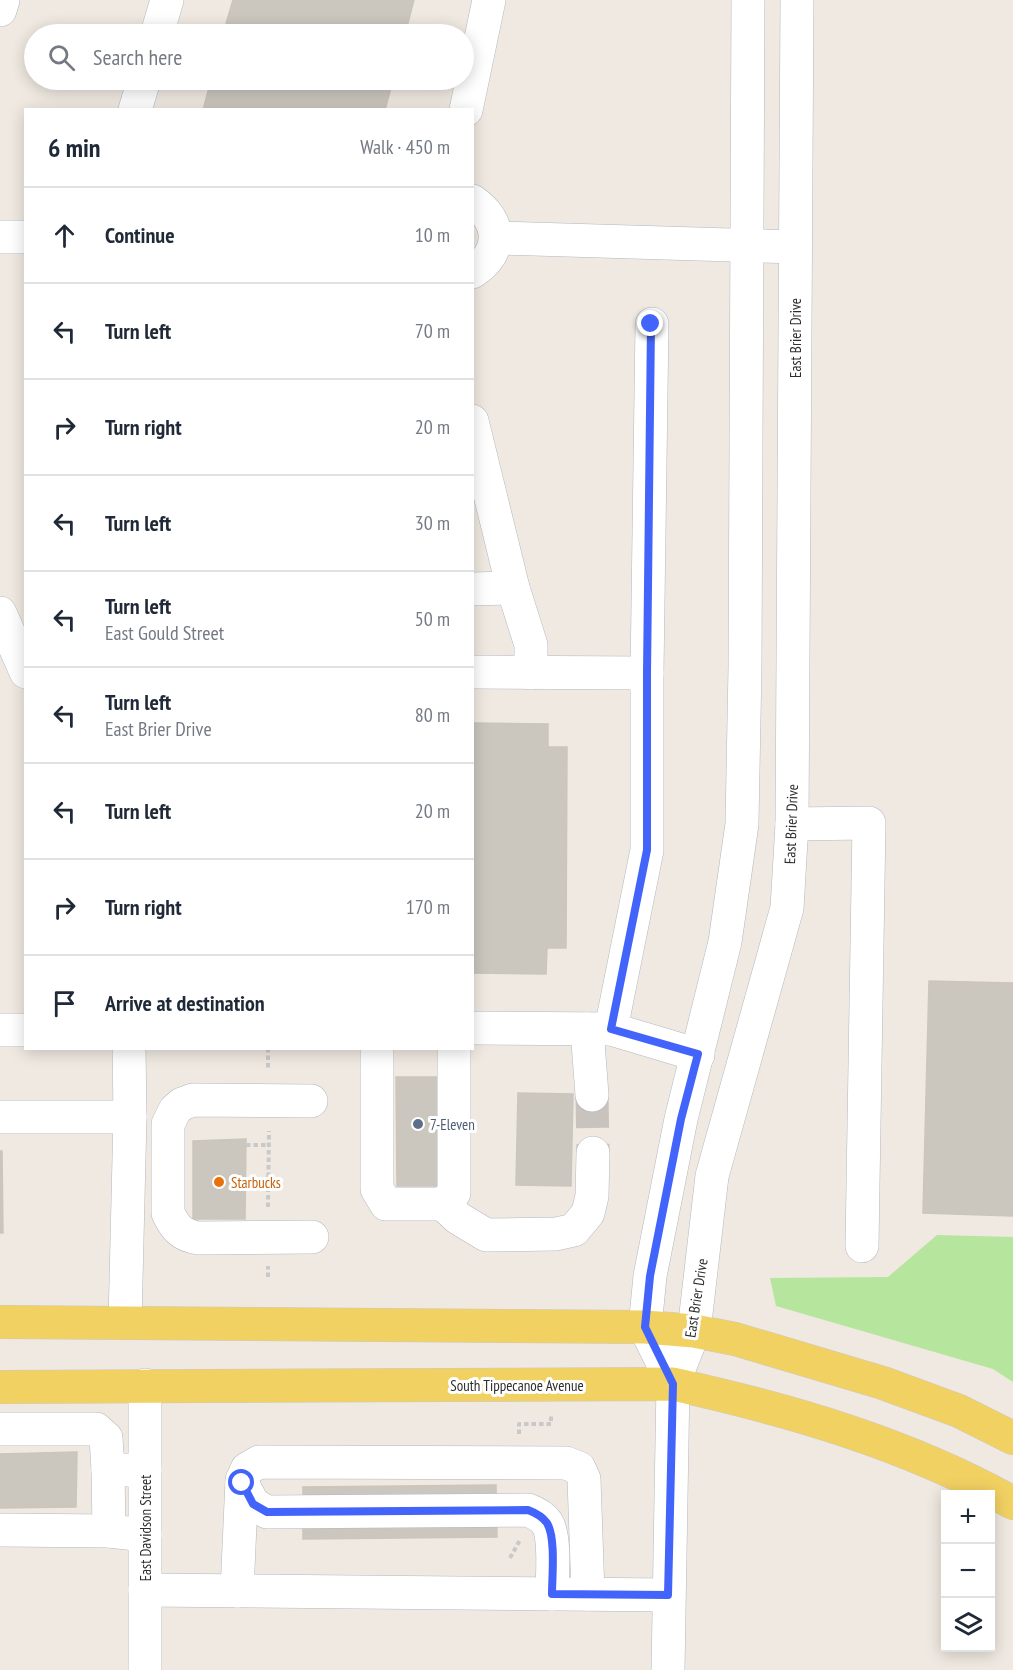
<!DOCTYPE html>
<meta charset="utf-8">
<style>
:root{--surface:#fff;--page:#f2f2f3;--text:#1f2937;--muted:#747a83;--line:#e0e1e3}
body{margin:0;font-family:"PT Sans Narrow",sans-serif;background:var(--page);color:var(--text)}
.controls{position:absolute;right:18px;bottom:18px;display:grid;overflow:hidden;border-radius:0px;box-shadow:0 3px 15px #0003}
.controls button{width:54px;height:54px;display:grid;place-items:center;padding:0;border:0;border-bottom:2px solid var(--line);background:var(--surface);color:var(--text);font:30px sans-serif}
.stop{position:absolute;width:18px;height:18px;margin:-14px;border:4px solid #4264fb;border-radius:50%;background:#fff}
.stop.end{background:#4264fb;border-color:#fff;box-shadow:0 2px 6px #0008}
.list{margin:0;padding:0;list-style:none}
h2{display:flex;justify-content:space-between;align-items:center;height:78px;margin:0;padding:0 24px;font-size:26px}
h2 small{font-size:20px;font-weight:400;color:var(--muted)}
.list li{display:grid;grid-template-columns:39px 1fr auto;gap:18px;align-items:center;box-sizing:border-box;height:96px;padding:0 24px;border-top:2px solid var(--line)}
.list b{display:block;font-size:22px;white-space:nowrap}
.list p{margin:0;font-size:20px;white-space:nowrap;color:var(--muted)}
.list em{font-size:20px;font-style:normal;color:var(--muted)}
.icon{flex:none;width:33px;height:33px;fill:none;stroke:currentColor;stroke-width:2;stroke-linecap:round;stroke-linejoin:round}
.map{position:relative;flex:none;width:1013px;height:1670px;overflow:hidden}
.search{position:absolute;background:var(--surface);box-shadow:0 3px 15px #0003;left:24px;top:24px;width:450px;height:66px;display:flex;align-items:center;gap:15px;box-sizing:border-box;padding:0 21px;border-radius:33px;color:var(--muted);font-size:22px}
.panel{position:absolute;background:var(--surface);box-shadow:0 3px 15px #0003;left:24px;top:108px;width:450px;height:942px;border-radius:0px}
.map>svg:first-child{display:block}
.green{fill:#b6e59e}
.building{fill:#cbc7bf;stroke:#cbc5ba;stroke-width:1.5}
.lines{fill:none;stroke-linecap:round;stroke-linejoin:round}
.minor-tunnel{stroke:#c8c4bd;stroke-width:33;stroke-dasharray:33 16;stroke-linecap:butt}
.minor-casing{stroke:#b4b7c1;stroke-width:34}
.major-casing{stroke:#c9c9c9;stroke-width:34}
.path{stroke:#c9c9c9;stroke-width:4;stroke-dasharray:4.5 3;stroke-linecap:butt}
.minor{stroke:#fff;stroke-width:33}
.major{stroke:#f2d163;stroke-width:33}
.route{stroke:#4264fb;stroke-width:8}
.service-dot{fill:#5c6f8a;stroke:#fff;stroke-width:2}
.food-dot{fill:#e8710a;stroke:#fff;stroke-width:2}
.labels{text-anchor:middle;dominant-baseline:central;stroke-width:6;stroke-linejoin:round;paint-order:stroke}
.street-label{font-size:15px;fill:#2e2e2e;stroke:#fff}
.service-label{font-size:15px;fill:#4e5e75;stroke:#fff;text-anchor:start}
.food-label{font-size:15px;fill:#c56008;stroke:#fff;text-anchor:start}
</style>
<div class="map">
<svg width="1013" height="1670" viewBox="0 0 1013 1670">
<rect width="100%" height="100%" fill="#efe9e1"/>
<path class="green" d="M937,1235L1013,1237V1382L993,1369L776,1306L770,1278L888,1277Z"/>
<g class="building">
<path d="M233,0H414L405,34H223Z"/>
<path d="M211,80H393L385,110H203Z"/>
<path d="M472,723L548,724V747H567L566,948H547L546,974L472,973Z"/>
<path d="M929,981L1013,983V1216L923,1213Z"/>
<path d="M396,1077H443V1186H397Z"/>
<path d="M518,1093L573,1094L571,1186L516,1185Z"/>
<path d="M246,1139L245,1219H193V1141Z"/>
<path d="M0,1151H2L3,1233H0Z"/>
<path d="M77,1452L76,1507L0,1508V1454Z"/>
<path d="M496,1485L497,1537L303,1539V1487Z"/>
</g>
<g class="lines">
<path class="minor-tunnel" d="M592,1095L593,1153"/>
<g class="minor-casing">
<g id="minor">
<path d="M0,10L3,0"/>
<path d="M157,34L167,0"/>
<path d="M135,110L144,80"/>
<path d="M466,110L489,0"/>
<path d="M472,201C502,221 504,252 472,272"/>
<path d="M0,237H26"/>
<path d="M496,238L795,247"/>
<path d="M472,421L513,588L531,645V673"/>
<path d="M472,589L513,588"/>
<path d="M0,613L26,672"/>
<path d="M472,672L647,673"/>
<path d="M792,824L869,823L862,1246"/>
<path d="M472,1028L611,1029L698,1055"/>
<path d="M587,1029L592,1095"/>
<path d="M611,1029L647,850V673L652,324"/>
<path d="M0,1030H26"/>
<path d="M377,1048V1189L386,1204H443L454,1193V1048"/>
<path d="M311,1101L193,1100L182,1104L175,1110L168,1124V1213C175,1228 182,1236 199,1238L312,1237"/>
<path d="M0,1117H130"/>
<path d="M443,1204L458,1218L486,1235L556,1234L574,1230L588,1213L592,1196L593,1153"/>
<path d="M125,1322L130,1117L129,1048"/>
<path d="M673,1384L645,1327L650,1276L681,1119L725,942L742,824L745,667L748,0"/>
<path d="M0,1429H96L106,1438L108,1470H145"/>
<path d="M108,1470L109,1531"/>
<path d="M242,1483L253,1504L267,1512L528,1510C536,1513 542,1516 547,1523C556,1538 552,1577 552,1594"/>
<path d="M0,1530L109,1531L145,1535"/>
<path d="M145,1590L668,1595"/>
<path d="M237,1591L242,1480L247,1469L259,1462L566,1463L579,1468L584,1479L588,1594"/>
<path d="M145,1670V1385"/>
<path d="M668,1670L673,1384L694,1331L712,1176L787,908L792,824L797,0"/>
</g>
</g>
<g class="major-casing">
<g id="major">
<path d="M0,1322L645,1327L694,1331L735,1339L883,1383L959,1411L1013,1438"/>
<path d="M0,1387L673,1384C790,1410 908,1444 1013,1503"/>
</g>
</g>
<g class="path">
<path d="M268,1048V1069"/>
<path d="M246,1145H269"/>
<path d="M268,1207L269,1131"/>
<path d="M268,1277V1266"/>
<path d="M519,1434V1424H551V1415"/>
<path d="M510,1558L520,1540"/>
</g>
<use href="#minor" class="minor"/>
<use href="#major" class="major"/>
</g>
<g class="lines">
<path class="route" d="M242,1483L253,1504L267,1512L528,1510C536,1513 542,1516 547,1523C556,1538 552,1577 552,1594L668,1595L673,1384L645,1327L650,1276L681,1119L698,1054L611,1029L647,850V673L651,324"/>
</g>
<circle class="service-dot" cx="418" cy="1124" r="6"/>
<circle class="food-dot" cx="219" cy="1182" r="6"/>
<g class="labels">
<g class="street-label">
<text transform="translate(795 338) rotate(-90)">East Brier Drive</text>
<text transform="translate(791 824) rotate(-88)">East Brier Drive</text>
<text transform="translate(696 1298) rotate(-81)">East Brier Drive</text>
<text x="517" y="1385">South Tippecanoe Avenue</text>
<text transform="translate(145 1528) rotate(-90)">East Davidson Street</text>
</g>
<g class="service-label">
<text x="430" y="1124">7-Eleven</text>
</g>
<g class="food-label">
<text x="231" y="1182">Starbucks</text>
</g>
</g>
</svg>
<div class="controls">
<button>+</button>
<button>−</button>
<button><svg class="icon" aria-label="layers" viewBox="0 0 24 24"><path d="M12 4l9 5-9 5-9-5zM3 14l9 5 9-5"/></svg></button>
</div>
<div class="stop" style="left:242px;top:1483px"></div>
<div class="stop end" style="left:651px;top:324px"></div>
<div class="search"><svg class="icon" aria-label="search" viewBox="0 0 24 24"><circle cx="10" cy="10" r="6"/><path d="M15 15l6 6"/></svg>Search here</div>
<section class="panel">
<h2>6 min<small>Walk · 450 m</small></h2>
<ul class="list">
<li><svg class="icon" aria-label="ahead" viewBox="0 0 24 24"><path d="M12 20V5M6 11l6-6 6 6"/></svg><div><b>Continue</b></div><em>10 m</em></li>
<li><svg class="icon" aria-label="left" viewBox="0 0 24 24"><path d="M17 20v-9H6M10 6l-5 5 5 5"/></svg><div><b>Turn left</b></div><em>70 m</em></li>
<li><svg class="icon" aria-label="right" viewBox="0 0 24 24"><path d="M7 20v-9h11M14 6l5 5-5 5"/></svg><div><b>Turn right</b></div><em>20 m</em></li>
<li><svg class="icon" aria-label="left" viewBox="0 0 24 24"><path d="M17 20v-9H6M10 6l-5 5 5 5"/></svg><div><b>Turn left</b></div><em>30 m</em></li>
<li><svg class="icon" aria-label="left" viewBox="0 0 24 24"><path d="M17 20v-9H6M10 6l-5 5 5 5"/></svg><div><b>Turn left</b><p>East Gould Street</p></div><em>50 m</em></li>
<li><svg class="icon" aria-label="left" viewBox="0 0 24 24"><path d="M17 20v-9H6M10 6l-5 5 5 5"/></svg><div><b>Turn left</b><p>East Brier Drive</p></div><em>80 m</em></li>
<li><svg class="icon" aria-label="left" viewBox="0 0 24 24"><path d="M17 20v-9H6M10 6l-5 5 5 5"/></svg><div><b>Turn left</b></div><em>20 m</em></li>
<li><svg class="icon" aria-label="right" viewBox="0 0 24 24"><path d="M7 20v-9h11M14 6l5 5-5 5"/></svg><div><b>Turn right</b></div><em>170 m</em></li>
<li><svg class="icon" aria-label="arrive" viewBox="0 0 24 24"><path d="M6 21V4h12l-3 4 3 4H6"/></svg><div><b>Arrive at destination</b></div></li>
</ul>
</section>
</div>
